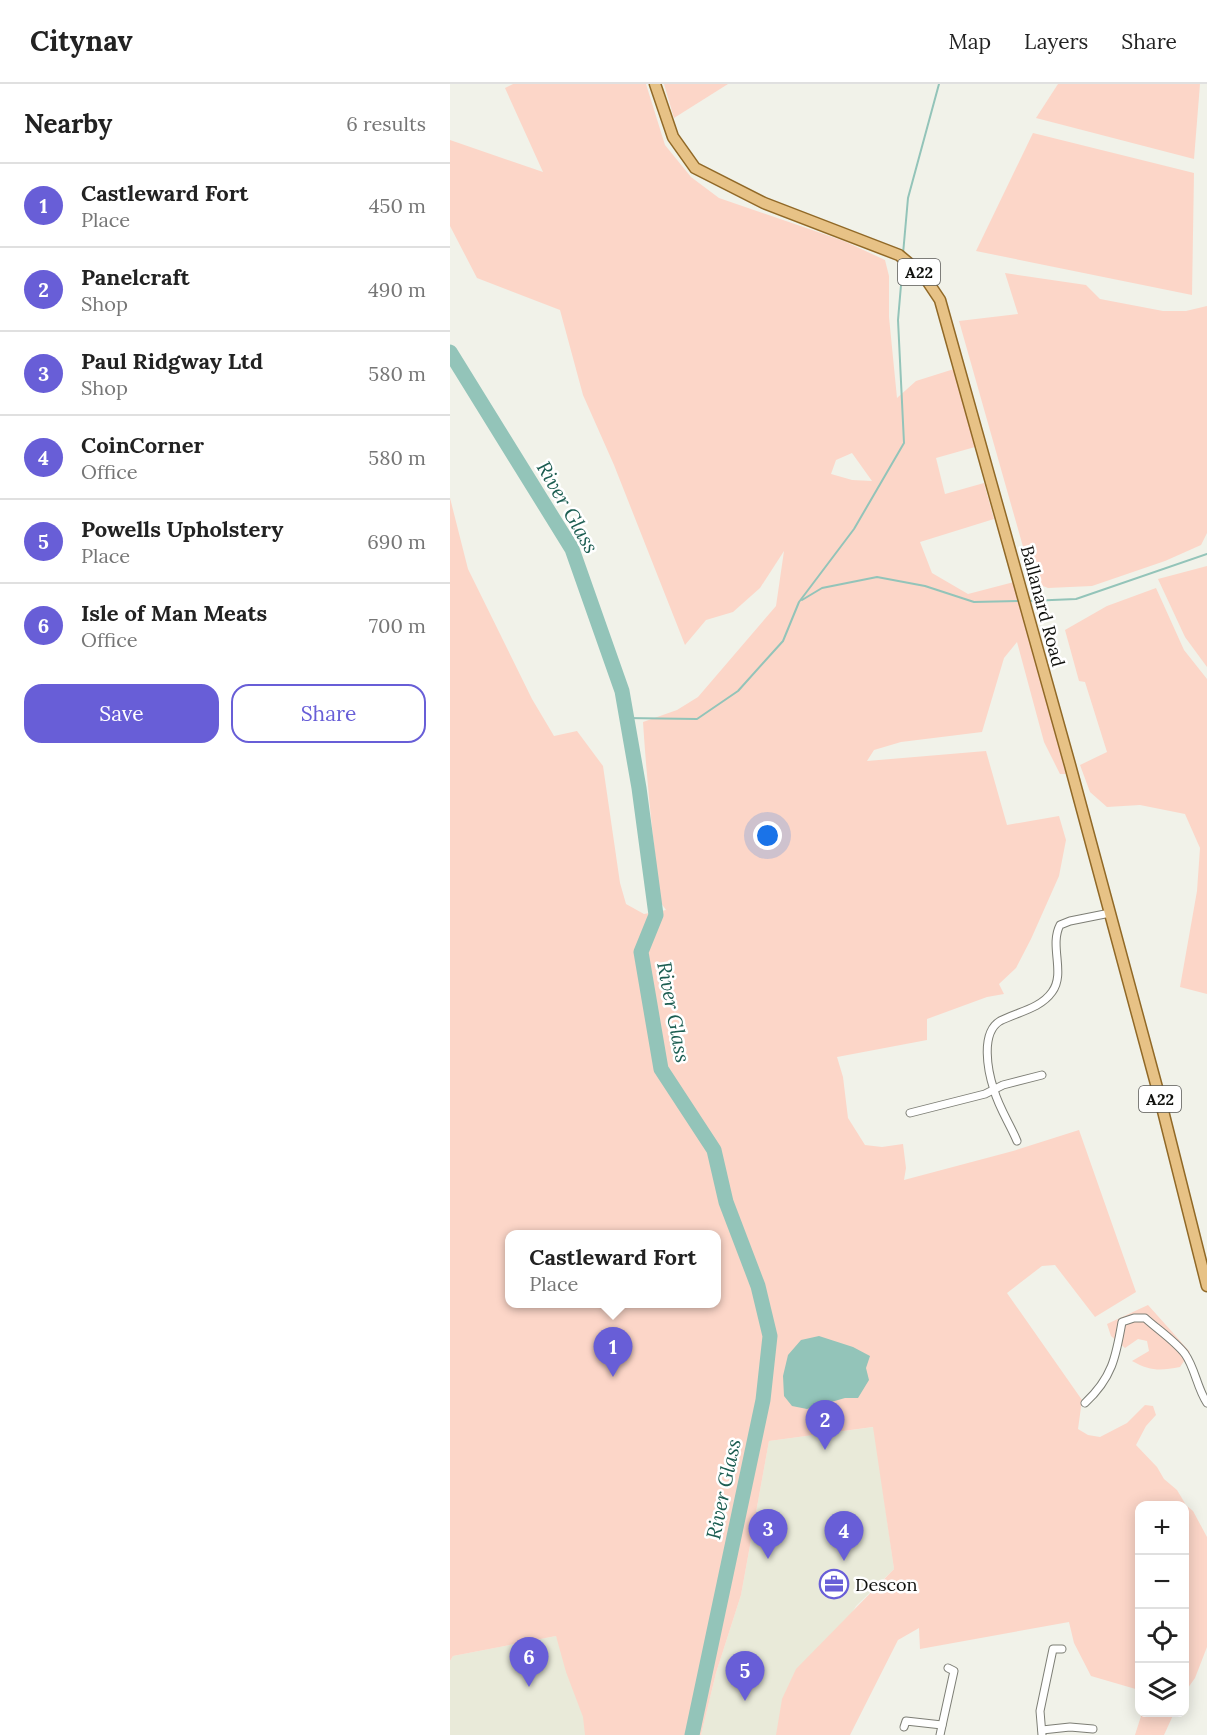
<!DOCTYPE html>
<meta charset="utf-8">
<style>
:root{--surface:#fff;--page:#f6f6f6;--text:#222;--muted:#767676;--line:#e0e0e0;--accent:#685ed7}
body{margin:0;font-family:Lora,serif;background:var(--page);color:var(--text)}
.controls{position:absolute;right:18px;bottom:18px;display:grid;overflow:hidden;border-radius:12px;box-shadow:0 3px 15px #0003}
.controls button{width:54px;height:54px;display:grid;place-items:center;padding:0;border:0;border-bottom:2px solid var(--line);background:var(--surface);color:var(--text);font:30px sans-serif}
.you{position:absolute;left:318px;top:752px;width:21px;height:21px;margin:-15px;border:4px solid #fff;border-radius:50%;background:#1a73e8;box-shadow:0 0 0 9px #1a73e833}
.badge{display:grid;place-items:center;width:39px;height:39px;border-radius:50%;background:var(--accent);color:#fff;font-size:20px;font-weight:700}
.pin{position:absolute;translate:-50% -50px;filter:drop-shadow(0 2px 3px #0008)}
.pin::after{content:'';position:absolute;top:32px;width:21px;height:18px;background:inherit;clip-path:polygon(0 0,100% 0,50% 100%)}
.popup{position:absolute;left:55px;top:1146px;width:216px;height:78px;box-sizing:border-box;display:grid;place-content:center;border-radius:12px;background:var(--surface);filter:drop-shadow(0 2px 4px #0005);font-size:20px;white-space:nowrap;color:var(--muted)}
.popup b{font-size:22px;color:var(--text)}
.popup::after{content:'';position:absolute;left:50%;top:100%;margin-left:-12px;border:12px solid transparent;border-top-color:var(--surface)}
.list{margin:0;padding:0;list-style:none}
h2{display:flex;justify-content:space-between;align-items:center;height:78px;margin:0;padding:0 24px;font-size:26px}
h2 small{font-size:20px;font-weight:400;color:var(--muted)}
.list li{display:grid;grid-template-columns:39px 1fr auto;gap:18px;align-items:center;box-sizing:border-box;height:84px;padding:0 24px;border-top:2px solid var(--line)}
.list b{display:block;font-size:22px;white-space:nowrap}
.list p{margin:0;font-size:20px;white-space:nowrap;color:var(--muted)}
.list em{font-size:20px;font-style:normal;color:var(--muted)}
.actions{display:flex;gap:12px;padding:18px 24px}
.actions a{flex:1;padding:14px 0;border:2px solid var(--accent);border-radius:18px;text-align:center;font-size:21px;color:var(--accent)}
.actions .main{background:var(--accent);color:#fff}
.icon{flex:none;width:33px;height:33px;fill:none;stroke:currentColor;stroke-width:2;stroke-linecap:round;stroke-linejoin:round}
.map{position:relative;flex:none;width:757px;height:1651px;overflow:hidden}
header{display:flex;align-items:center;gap:36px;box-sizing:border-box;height:84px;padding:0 30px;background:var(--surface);border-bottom:2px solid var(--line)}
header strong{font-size:28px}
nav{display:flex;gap:33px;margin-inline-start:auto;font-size:21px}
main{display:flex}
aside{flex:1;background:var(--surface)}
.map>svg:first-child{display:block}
.built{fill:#e9ead9}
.green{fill:#fcd6c8;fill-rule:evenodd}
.water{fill:#93c4b9}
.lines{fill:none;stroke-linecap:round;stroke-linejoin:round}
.stream{stroke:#93c4b9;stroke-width:2}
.river{stroke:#93c4b9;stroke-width:15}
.minor-casing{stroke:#7d7e75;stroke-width:9}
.primary-casing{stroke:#916927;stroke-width:13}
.minor{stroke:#fff;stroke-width:7}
.primary{stroke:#e7c286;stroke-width:10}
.labels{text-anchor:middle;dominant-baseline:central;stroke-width:5;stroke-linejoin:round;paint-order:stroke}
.shield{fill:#fff;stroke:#585856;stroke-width:1.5}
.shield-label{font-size:16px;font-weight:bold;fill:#10110e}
.street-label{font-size:18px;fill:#10110e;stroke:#fff}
.poi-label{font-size:18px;fill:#10110e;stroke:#fff;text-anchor:start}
.water-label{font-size:20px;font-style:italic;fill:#1b5d51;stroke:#fff}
</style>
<header>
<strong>Citynav</strong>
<nav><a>Map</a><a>Layers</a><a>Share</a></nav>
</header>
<main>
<aside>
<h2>Nearby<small>6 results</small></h2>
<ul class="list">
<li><span class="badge">1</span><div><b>Castleward Fort</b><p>Place</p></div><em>450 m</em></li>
<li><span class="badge">2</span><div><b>Panelcraft</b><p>Shop</p></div><em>490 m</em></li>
<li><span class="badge">3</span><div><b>Paul Ridgway Ltd</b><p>Shop</p></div><em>580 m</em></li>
<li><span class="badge">4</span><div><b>CoinCorner</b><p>Office</p></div><em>580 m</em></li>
<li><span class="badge">5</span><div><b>Powells Upholstery</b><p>Place</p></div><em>690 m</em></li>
<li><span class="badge">6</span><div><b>Isle of Man Meats</b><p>Office</p></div><em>700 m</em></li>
</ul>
<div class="actions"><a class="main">Save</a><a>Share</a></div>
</aside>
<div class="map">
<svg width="757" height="1651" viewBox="0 0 757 1651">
<rect width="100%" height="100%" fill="#f1f2e9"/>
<g class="built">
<path d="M424,1343L444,1485L406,1522L330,1651H251L266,1589L291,1511L319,1357Z"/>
<path d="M106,1552L153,1651H0V1577L3,1572Z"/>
</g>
<g class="green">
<path d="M63,0H196L215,61L241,93L269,114L394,157L435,176L439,192V233L447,314L466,297L504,285L525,363L486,374L495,410L534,399L544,435L470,458L482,489L518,510L564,498L616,690H610L594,658L567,558L554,574L532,648L451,658L424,666L417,677L536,667L557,741L609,732L616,756L609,792L581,855L566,884L549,900L554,910L537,913L477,935V956L387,973L393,993L398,1034L415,1061L432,1063L453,1060L456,1084L454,1096L563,1067L629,1046L686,1208L645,1233L605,1181L592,1182L557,1209L632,1316L628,1345L638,1351L650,1353L677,1339L695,1321L703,1322L706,1331L696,1342L686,1361L707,1383L714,1395L727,1406L736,1421L743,1427L757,1453V1563L745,1594L735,1608L734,1422H690L689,1606L641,1592L624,1559L619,1538L470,1565L469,1544L448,1556L400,1651H326L332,1615L346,1585L444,1485L423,1343L319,1357L291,1511L266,1589L251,1651H135L133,1633L116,1588L106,1552L3,1572L0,1577V414L18,485L82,615L104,652L127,647L153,682L170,799L176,820L194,830L216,826L211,819C203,759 197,699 193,638L227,626L248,613L326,522L334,467L310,504L283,528L256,536L235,561L164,381L133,311L110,226L27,194L0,142V56L93,88L55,4ZM402,369L422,397L402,396L381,390L386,376ZM60,1150H266V1220H60Z"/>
<path d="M214,0H278L224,34Z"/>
<path d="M608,0H750L744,75L586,34Z"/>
<path d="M583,49L744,89L742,211L526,167Z"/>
<path d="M555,189L636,201L650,215L713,227H736L757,222V449L751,461L715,477L642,502L598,504L583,498L509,237L568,230Z"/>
<path d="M757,482V583L735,553L708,495Z"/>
<path d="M706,504L734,566L757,595V910L730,903L747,807L750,764L735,730L690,721L657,723L640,708L630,681L657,668L635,598L629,597L615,546L657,522Z"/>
<path d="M698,1221L740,1268L730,1283C710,1287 700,1287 682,1277L699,1267L697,1257L688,1255L675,1264L661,1252L657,1240Z"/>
<path d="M692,1629H724L714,1651H685Z"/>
</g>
<path class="water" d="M369,1252L403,1263L420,1272L416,1284L419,1296L408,1314H395L357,1325L342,1322L334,1312L333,1292L338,1271L351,1256Z"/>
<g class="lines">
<g class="stream">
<path d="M453,170L458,114L489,0"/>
<path d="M352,516L372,504L427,493L475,502L524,518L570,517"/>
<path d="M578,517L626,515L757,470"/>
<path d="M175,634L247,635L288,607L333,557L349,518L404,445L454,359L448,236L453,178"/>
</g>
<path class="river" d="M0,268L122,465L172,607L189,704L206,831L191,868L211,985L264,1066L276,1118L308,1202L320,1252L313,1316L242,1651"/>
<g class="minor-casing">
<g id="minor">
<path d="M460,1029L535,1010L553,1001L592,991"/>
<path d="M567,1057C560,1040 549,1024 544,1006C538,988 530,949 550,937C567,928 590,925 602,908C616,889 599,862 610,841L620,837L660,829"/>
<path d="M635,1319C662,1294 666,1273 672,1238L684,1234H695C707,1245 725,1257 735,1270C745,1284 747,1304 757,1319"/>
<path d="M454,1643L456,1637L492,1641"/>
<path d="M592,1646L620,1643L643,1645"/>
<path d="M490,1651L504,1587L498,1584"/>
<path d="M592,1651L590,1627L603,1565H612"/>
</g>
</g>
<g class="primary-casing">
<path id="primary" d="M205,0L223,53L245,84L314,119L449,171L474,192L490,216L620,681L709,1011L757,1202"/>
</g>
<use href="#minor" class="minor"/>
<use href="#primary" class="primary"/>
</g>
<defs>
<g id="office-ring" transform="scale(1.5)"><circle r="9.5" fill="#fff" stroke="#685ed7" stroke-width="1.5"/><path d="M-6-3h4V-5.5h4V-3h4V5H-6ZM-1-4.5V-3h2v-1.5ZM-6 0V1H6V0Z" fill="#685ed7"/></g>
</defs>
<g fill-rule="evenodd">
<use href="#office-ring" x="384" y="1500"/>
</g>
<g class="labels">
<g class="shield">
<rect x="448" y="175" width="42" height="26" rx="4.5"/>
<rect x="689" y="1002" width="42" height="26" rx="4.5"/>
</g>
<g class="shield-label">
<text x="469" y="188">A22</text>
<text x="710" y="1015">A22</text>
</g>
<g class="street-label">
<text transform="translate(593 522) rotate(75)">Ballanard Road</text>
</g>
<g class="poi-label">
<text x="405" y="1500">Descon</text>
</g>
<g class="water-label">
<text transform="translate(118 423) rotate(60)">River Glass</text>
<text transform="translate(224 928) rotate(79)">River Glass</text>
<text transform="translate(273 1405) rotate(-78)">River Glass</text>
</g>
</g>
</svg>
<div class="controls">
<button>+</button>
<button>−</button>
<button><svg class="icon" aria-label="locate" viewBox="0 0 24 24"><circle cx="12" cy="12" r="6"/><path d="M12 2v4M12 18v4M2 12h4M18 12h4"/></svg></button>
<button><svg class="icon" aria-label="layers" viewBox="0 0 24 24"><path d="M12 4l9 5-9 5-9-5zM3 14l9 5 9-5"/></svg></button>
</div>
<div class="you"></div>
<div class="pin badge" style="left:163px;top:1293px">1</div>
<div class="popup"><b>Castleward Fort</b>Place</div>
<div class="pin badge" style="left:375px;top:1366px">2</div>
<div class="pin badge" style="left:318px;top:1475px">3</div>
<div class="pin badge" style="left:394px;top:1477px">4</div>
<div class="pin badge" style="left:295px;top:1617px">5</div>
<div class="pin badge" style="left:79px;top:1603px">6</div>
</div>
</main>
